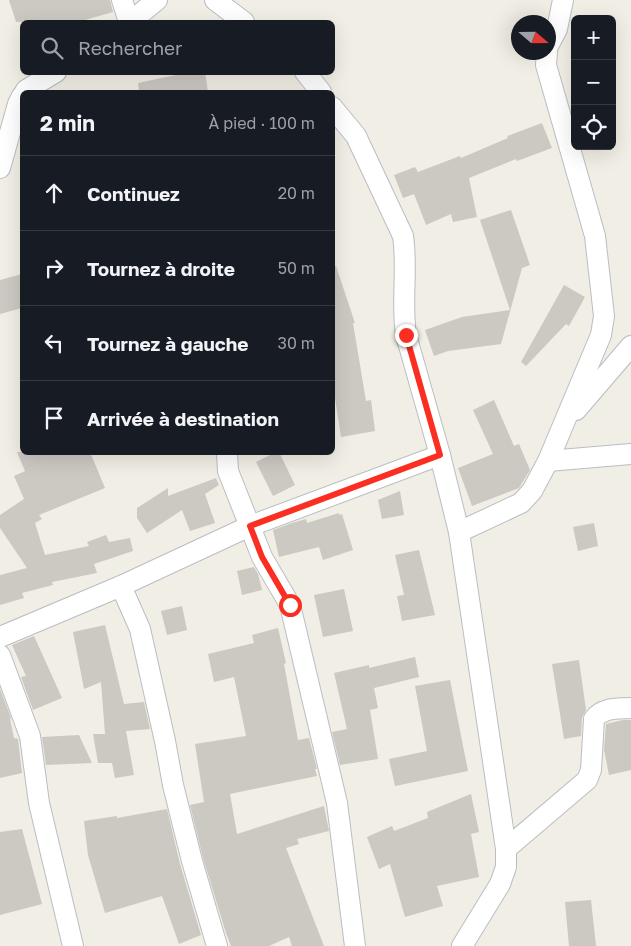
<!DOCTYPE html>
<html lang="fr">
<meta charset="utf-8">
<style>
:root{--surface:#171b24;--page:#242831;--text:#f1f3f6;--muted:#9ea1a6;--line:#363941}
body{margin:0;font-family:"Golos Text",sans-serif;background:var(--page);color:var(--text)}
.controls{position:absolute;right:15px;top:15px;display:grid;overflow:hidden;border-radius:8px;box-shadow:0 5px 20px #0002}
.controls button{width:45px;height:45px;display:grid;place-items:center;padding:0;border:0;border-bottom:1px solid var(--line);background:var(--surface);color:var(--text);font:25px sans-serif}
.compass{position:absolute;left:511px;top:15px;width:45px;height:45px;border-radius:50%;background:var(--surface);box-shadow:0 5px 20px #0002;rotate:110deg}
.stop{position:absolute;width:15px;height:15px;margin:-11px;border:4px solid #fa2f22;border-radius:50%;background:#fff}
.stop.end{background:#fa2f22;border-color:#fff;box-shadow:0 1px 5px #0008}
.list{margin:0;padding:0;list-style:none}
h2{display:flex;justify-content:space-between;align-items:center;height:65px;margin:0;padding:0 20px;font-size:21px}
h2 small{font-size:16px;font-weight:400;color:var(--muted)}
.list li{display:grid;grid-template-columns:32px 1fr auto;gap:15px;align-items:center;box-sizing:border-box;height:75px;padding:0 20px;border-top:1px solid var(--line)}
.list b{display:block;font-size:19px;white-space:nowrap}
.list em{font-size:16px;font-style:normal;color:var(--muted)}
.icon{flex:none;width:28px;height:28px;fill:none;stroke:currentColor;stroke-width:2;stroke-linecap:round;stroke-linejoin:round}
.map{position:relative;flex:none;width:631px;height:946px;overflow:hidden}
.search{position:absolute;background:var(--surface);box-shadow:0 5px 20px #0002;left:20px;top:20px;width:315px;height:55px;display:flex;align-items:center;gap:12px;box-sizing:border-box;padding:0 18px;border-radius:8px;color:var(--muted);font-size:19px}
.panel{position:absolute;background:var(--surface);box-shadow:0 5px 20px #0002;left:20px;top:90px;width:315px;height:365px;border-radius:8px}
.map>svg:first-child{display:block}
.building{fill:#ccc8c2}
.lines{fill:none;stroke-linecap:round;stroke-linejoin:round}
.minor-casing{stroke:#babdc2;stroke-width:22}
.minor{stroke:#fff;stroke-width:20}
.route{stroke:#fa2f22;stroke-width:6}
</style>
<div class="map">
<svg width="631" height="946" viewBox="0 0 631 946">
<rect width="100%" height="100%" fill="#f1eee5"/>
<g class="building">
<path d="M9,0H110L113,12L78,22H16Z"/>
<path d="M190,72H205L208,92H139L138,83Z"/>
<path d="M542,123L552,148L517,161L516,159L469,178L477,217L453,222L451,214L426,225L414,194L403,198L394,175L415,167L418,172L460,156L461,158L508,138L507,136Z"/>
<path d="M511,210L530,265L522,268L501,344L448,351L434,356L425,330L462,317L510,310L480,220Z"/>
<path d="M336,266L355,323H353L366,401L371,400L375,431L341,437L332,378V267Z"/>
<path d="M22,274V308L0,314V280Z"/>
<path d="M564,285L585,297L569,326L566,324L526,366L521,362Z"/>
<path d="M494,400L514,446L519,444L530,470L519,488L472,506L458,468L493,454L473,410Z"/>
<path d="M17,452H90L105,488L39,515L42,519L35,523L45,555L89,546L87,542L106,535L109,542L130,538L133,551L94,564L97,573L52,582L53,585L22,593L24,598L0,605V575L27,568L0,528V515L24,499L14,476L25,471Z"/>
<path d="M276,452H279L295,485L273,496L256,462Z"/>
<path d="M216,478L219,485L205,494L215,523L190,531L182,510L147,533L137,518V508L168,488V496Z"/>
<path d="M400,491L404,515L382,519L378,500Z"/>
<path d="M339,513V515L342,514L353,550L323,560L319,547L279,557L273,530L292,523L306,519L307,523Z"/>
<path d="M594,523L598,546L578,551L573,527Z"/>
<path d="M419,550L435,615L402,621L397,596L404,595L395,555Z"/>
<path d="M254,567L258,574L262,590L242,595L237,571Z"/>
<path d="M344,589L353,631L323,637L314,595Z"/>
<path d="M182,606L187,630L167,635L161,611Z"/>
<path d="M105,625L124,704L144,702L150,729L126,731L134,775L115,778L112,763H98L93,734H105L101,682L84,689L73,632Z"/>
<path d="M278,628L286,663L284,664L298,740L309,738L317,769H315L317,776L230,794L237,834L324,806L329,831L297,839L299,844L286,848L324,946H292L289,937L269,946H231L226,933L203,858L190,805L204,802L195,744L246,736L234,677L214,682L208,654L254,643L252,635Z"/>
<path d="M34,636L62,698L33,710L21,677L26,676L12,645Z"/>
<path d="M415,657L419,677L374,688L378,708L370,710L378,759L340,765L332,732L347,729L334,673L369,665V668Z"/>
<path d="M579,660L586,710L582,718L581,736L564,739L552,664Z"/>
<path d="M450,680L468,771L395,786L389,759L427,751L415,686Z"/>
<path d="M0,689L11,718L10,719L14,738L18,739L22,773L0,778Z"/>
<path d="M623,720H631V770L609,775L604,750L606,724Z"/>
<path d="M79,735L92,763L46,765L42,737Z"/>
<path d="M471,794L479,832L471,834L479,877L437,886L443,906L405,917L390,864L379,869L367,837L392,826L394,831L428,818L427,812Z"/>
<path d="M167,809L180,864L201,935L179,944L162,896L105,913L88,855L84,821L117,816V818Z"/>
<path d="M22,829L42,904L0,915V832Z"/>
<path d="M591,900L596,946H569L565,902Z"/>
</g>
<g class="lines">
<g class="minor-casing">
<g id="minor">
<path d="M122,0L129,22"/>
<path d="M215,0L244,22"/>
<path d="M130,22L157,0"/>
<path d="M548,46L557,29L563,0"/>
<path d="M305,72L321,92"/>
<path d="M25,92L26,90L56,72"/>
<path d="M332,107L356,136L403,236C408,269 401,302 406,335L440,455L459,532L506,849V867L500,884L462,946"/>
<path d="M0,168L18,104L22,96"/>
<path d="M576,410L631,346"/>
<path d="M227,452L228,471L262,557L290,605L337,803L355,946"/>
<path d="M548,461L631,454"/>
<path d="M459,532L521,503L532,491L548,461L601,335L604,316L595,236L546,65L547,52"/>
<path d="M121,586L140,629L165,741L173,785L192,861L217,946"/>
<path d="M0,637L121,586L250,526L440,455"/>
<path d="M0,655L30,736L39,803L73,946"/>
<path d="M506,849L587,780L591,770L594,719C603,707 617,709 631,708"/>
</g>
</g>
<use href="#minor" class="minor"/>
</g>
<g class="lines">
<path class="route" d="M290,605L262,557L250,526L440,455L406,335"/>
</g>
</svg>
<div class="controls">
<button>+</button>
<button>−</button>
<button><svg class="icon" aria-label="locate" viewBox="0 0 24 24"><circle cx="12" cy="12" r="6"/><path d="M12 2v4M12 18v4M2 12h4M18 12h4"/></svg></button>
</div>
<svg class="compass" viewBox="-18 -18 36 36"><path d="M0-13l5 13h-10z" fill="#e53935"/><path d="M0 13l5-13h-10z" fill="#9ea1a6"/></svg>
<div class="stop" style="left:290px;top:605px"></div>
<div class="stop end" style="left:406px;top:335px"></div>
<div class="search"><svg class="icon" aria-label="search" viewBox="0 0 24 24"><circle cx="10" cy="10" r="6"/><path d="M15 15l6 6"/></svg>Rechercher</div>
<section class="panel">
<h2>2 min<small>À pied · 100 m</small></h2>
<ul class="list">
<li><svg class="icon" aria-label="ahead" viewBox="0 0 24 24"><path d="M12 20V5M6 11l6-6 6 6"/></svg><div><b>Continuez</b></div><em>20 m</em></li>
<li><svg class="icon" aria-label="right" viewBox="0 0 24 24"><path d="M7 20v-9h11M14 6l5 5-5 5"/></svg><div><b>Tournez à droite</b></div><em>50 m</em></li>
<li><svg class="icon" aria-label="left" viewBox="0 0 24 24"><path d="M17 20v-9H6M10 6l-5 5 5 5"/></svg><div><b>Tournez à gauche</b></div><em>30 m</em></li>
<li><svg class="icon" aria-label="arrive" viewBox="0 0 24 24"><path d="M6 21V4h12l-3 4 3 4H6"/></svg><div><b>Arrivée à destination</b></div></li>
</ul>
</section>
</div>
